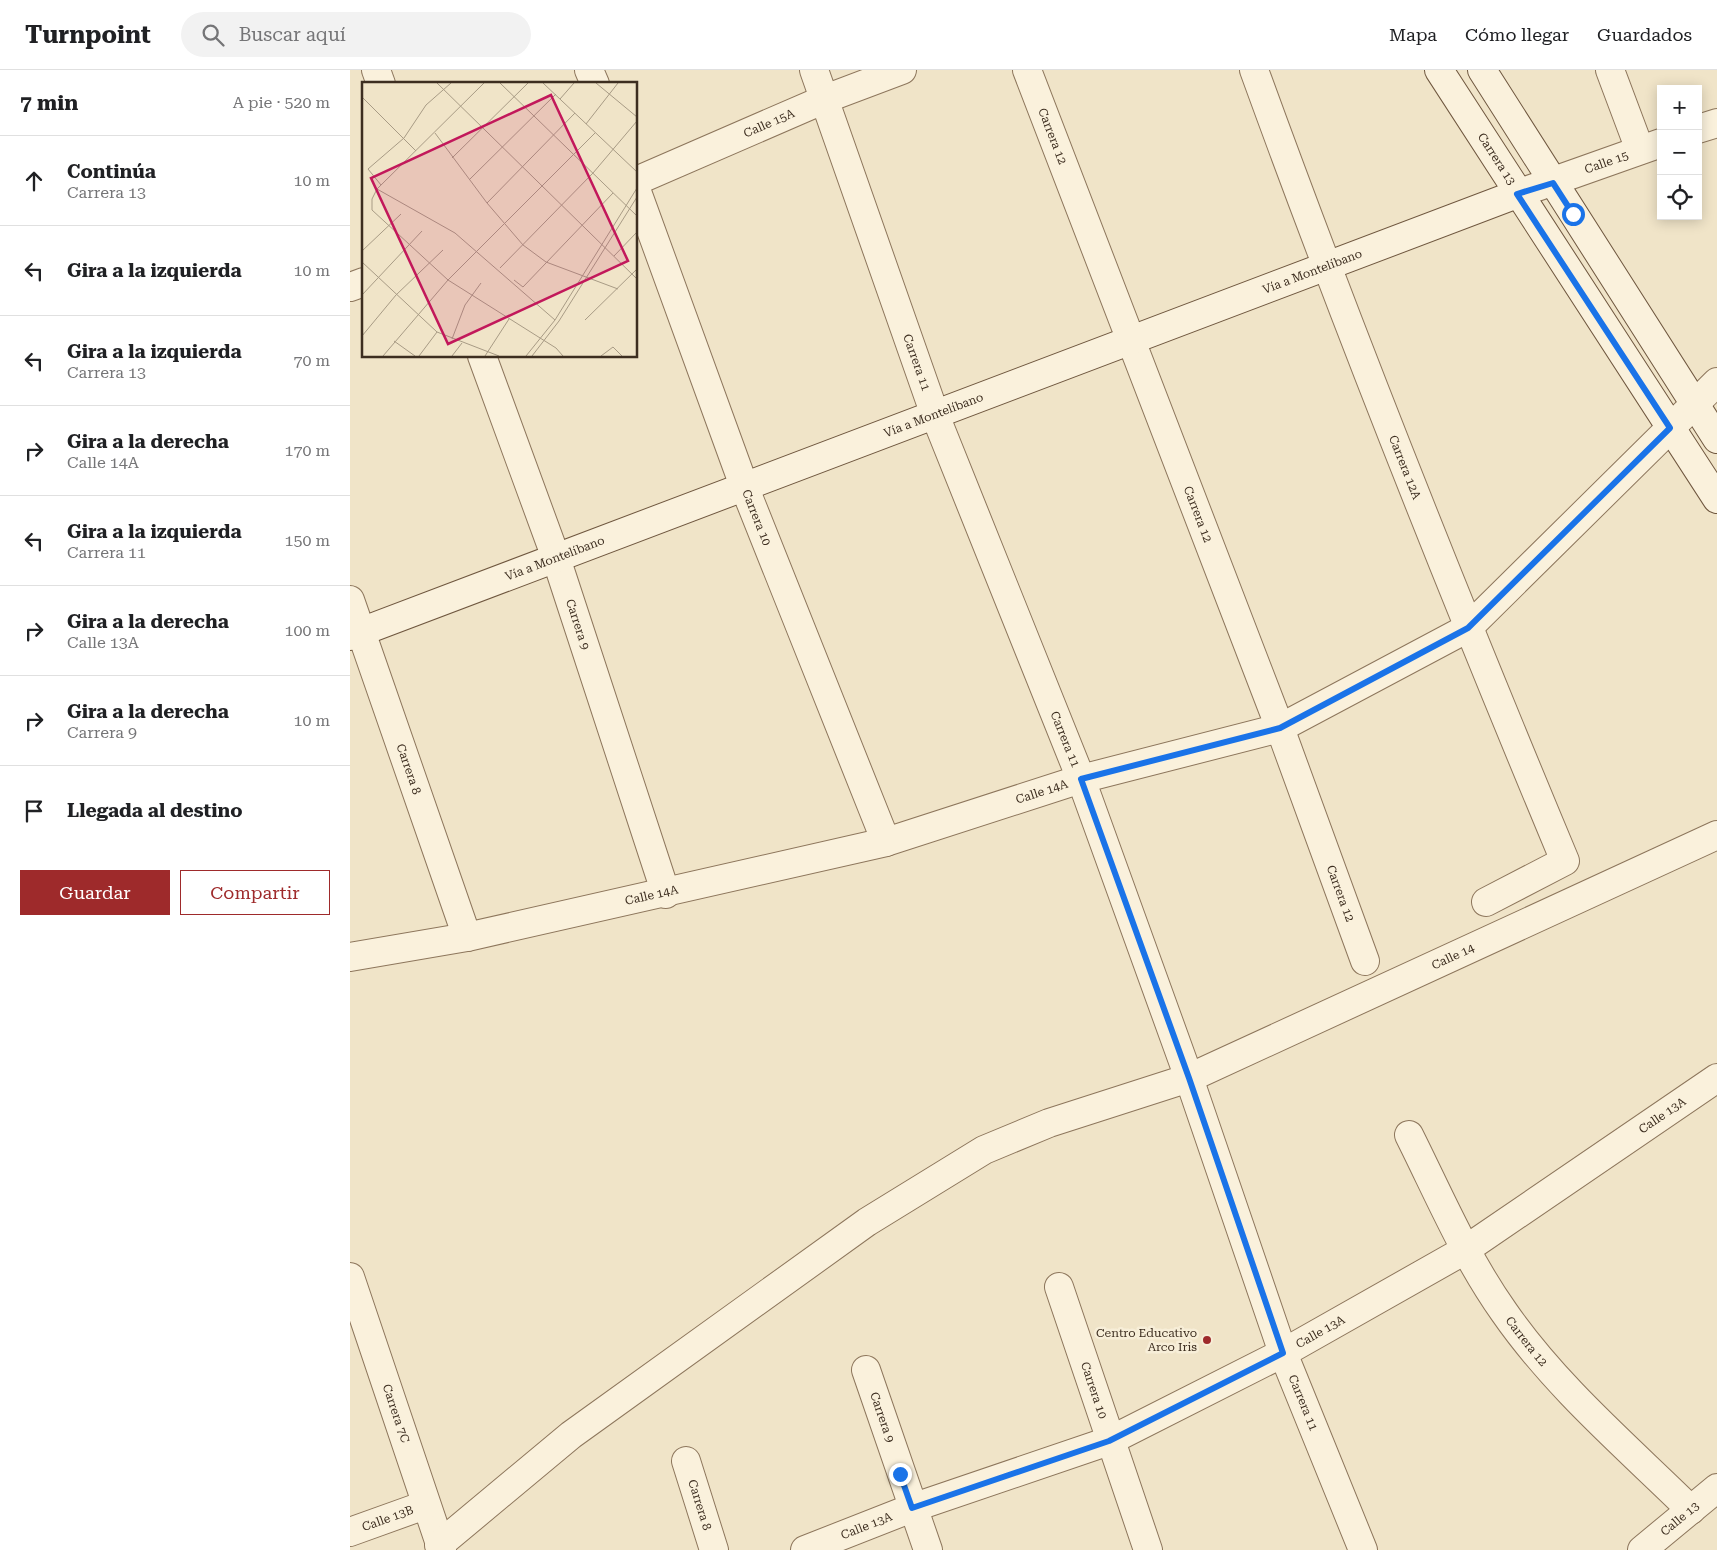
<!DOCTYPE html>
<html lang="es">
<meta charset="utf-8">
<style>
:root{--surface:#fff;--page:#f2f2f2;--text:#202124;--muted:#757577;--line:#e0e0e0;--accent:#9e2a2b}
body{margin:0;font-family:"Roboto Serif",serif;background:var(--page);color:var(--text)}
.controls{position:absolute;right:15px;top:15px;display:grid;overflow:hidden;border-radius:0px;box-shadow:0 2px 12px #0003}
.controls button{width:45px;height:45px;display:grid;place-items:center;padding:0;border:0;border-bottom:1px solid var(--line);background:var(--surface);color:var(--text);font:25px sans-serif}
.stop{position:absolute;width:15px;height:15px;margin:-11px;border:4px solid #1a73e8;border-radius:50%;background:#fff}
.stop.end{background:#1a73e8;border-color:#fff;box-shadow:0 1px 5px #0008}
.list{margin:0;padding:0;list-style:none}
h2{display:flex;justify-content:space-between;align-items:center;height:65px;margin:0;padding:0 20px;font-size:21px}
h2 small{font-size:16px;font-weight:400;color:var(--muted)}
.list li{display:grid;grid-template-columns:32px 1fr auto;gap:15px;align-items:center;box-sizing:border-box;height:90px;padding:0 20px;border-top:1px solid var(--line)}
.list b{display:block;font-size:19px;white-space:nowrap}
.list p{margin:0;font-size:16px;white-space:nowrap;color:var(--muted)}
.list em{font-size:16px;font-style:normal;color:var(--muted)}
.actions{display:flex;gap:10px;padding:15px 20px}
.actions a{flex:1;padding:11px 0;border:1px solid var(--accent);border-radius:0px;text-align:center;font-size:18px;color:var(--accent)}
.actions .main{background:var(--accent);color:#fff}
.icon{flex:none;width:28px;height:28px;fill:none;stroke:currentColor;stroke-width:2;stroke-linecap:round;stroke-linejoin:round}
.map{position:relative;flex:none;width:1367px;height:1480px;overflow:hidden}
header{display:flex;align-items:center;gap:30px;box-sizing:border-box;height:70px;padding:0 25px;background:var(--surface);border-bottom:1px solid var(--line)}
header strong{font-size:24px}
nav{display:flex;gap:28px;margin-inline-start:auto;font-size:18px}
.search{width:350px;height:45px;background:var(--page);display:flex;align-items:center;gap:12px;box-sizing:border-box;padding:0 18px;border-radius:28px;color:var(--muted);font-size:19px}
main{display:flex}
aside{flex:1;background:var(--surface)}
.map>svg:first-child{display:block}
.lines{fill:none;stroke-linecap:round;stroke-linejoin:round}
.street-casing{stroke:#8d765c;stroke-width:30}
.secondary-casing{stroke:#6f573f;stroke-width:30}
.street{stroke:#faf1dc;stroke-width:28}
.secondary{stroke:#faf1dc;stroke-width:28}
.route{stroke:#1a73e8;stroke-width:6}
.poi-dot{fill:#9e2a2b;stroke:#f7eed8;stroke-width:2}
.labels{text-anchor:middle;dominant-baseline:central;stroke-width:5;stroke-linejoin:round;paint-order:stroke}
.street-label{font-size:12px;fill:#3d2e20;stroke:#f7eed8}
.poi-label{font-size:12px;fill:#3d2e20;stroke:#f7eed8;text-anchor:end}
.inset-road{fill:none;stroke:#a89b85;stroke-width:1}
.view{fill:#c2185b;fill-opacity:0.15;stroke:#c2185b;stroke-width:2.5}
.inset-edge{fill:none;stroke:#3d2e20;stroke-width:2.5}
</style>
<header>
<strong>Turnpoint</strong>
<div class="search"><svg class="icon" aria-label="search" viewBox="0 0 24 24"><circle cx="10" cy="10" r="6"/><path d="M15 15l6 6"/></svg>Buscar aquí</div>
<nav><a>Mapa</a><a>Cómo llegar</a><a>Guardados</a></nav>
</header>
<main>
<aside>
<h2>7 min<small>A pie · 520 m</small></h2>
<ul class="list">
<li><svg class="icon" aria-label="ahead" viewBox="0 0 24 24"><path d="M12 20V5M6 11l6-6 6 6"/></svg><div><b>Continúa</b><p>Carrera 13</p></div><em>10 m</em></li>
<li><svg class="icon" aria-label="left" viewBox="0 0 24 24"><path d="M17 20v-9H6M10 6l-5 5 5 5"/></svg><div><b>Gira a la izquierda</b></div><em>10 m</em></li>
<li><svg class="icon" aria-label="left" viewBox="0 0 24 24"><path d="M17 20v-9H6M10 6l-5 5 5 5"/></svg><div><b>Gira a la izquierda</b><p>Carrera 13</p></div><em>70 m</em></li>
<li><svg class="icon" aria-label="right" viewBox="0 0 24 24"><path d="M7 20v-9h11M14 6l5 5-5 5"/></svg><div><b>Gira a la derecha</b><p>Calle 14A</p></div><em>170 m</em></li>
<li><svg class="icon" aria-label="left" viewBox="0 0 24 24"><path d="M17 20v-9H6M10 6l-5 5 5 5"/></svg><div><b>Gira a la izquierda</b><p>Carrera 11</p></div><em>150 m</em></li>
<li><svg class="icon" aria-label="right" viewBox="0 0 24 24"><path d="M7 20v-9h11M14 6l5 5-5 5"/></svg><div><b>Gira a la derecha</b><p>Calle 13A</p></div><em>100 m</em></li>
<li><svg class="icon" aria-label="right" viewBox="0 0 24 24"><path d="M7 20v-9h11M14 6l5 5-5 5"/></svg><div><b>Gira a la derecha</b><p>Carrera 9</p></div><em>10 m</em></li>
<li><svg class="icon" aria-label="arrive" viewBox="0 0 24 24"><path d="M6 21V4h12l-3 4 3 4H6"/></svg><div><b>Llegada al destino</b></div></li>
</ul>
<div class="actions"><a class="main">Guardar</a><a>Compartir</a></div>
</aside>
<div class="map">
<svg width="1367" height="1480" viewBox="0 0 1367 1480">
<rect width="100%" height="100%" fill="#f0e4c8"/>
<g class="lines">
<g class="street-casing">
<g id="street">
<path d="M26,0L31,14"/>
<path d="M239,0L245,14"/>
<path id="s1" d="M464,0L585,345L731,709L839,1008L933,1283L1013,1480"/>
<path id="s2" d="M677,0L930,658L1015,891"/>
<path id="s3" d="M904,0C1001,267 1106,530 1215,791L1136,832"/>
<path d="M1260,0L1290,80"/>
<path d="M1348,59L1367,53"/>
<path id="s4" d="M286,111L475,29L552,0"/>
<path id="s5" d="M286,119L394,416L536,772"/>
<path id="s6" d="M1167,124L1311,73"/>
<path d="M0,217L14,212"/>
<path id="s7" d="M132,286L206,488L316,824"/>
<path id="s8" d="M0,530L117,867"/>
<path id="s9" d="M0,887L117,867L536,772L731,709L930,658L1118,558L1367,312"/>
<path id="s10" d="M1059,1065C1089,1125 1115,1187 1154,1242C1206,1317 1277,1377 1341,1440"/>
<path id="s11" d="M0,1207L92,1480"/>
<path id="s12" d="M709,1217L798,1480"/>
<path id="s13" d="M516,1300L578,1480"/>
<path id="s14" d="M336,1391L364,1480"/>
<path id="s15" d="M0,1462L75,1435"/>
<path id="s16" d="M89,1475L221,1365L517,1152L634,1080L699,1053L839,1008L1367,765"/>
<path id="s17" d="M455,1480L562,1438L759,1371L933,1283L1115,1180L1367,1008"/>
<path id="s18" d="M1292,1480L1367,1418"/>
</g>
</g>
<g class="secondary-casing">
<g id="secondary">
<path id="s19" d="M1089,0L1367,429"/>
<path d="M1132,0L1367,369"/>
<path id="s20" d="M0,566L1167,124"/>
</g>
</g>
<use href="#street" class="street"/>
<use href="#secondary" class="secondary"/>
</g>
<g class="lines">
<path class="route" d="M550,1404L562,1438L759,1371L933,1283L839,1008L731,709L930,658L1118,558L1320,358L1167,124L1203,113L1223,144"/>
</g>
<circle class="poi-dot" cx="857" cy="1270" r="5"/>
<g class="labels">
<g class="street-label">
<text stroke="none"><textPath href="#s4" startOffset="145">Calle 15A</textPath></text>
<text stroke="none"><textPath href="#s2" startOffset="71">Carrera 12</textPath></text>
<text stroke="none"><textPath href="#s19" startOffset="106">Carrera 13</textPath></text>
<text stroke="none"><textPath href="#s6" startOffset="95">Calle 15</textPath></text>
<text stroke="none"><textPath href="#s20" startOffset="1029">Vía a Montelíbano</textPath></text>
<text stroke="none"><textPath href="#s1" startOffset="310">Carrera 11</textPath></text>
<text stroke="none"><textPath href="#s20" startOffset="624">Vía a Montelíbano</textPath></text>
<text stroke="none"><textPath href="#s3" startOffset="425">Carrera 12A</textPath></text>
<text stroke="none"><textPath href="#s2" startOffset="476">Carrera 12</textPath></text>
<text stroke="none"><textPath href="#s5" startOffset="350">Carrera 10</textPath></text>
<text stroke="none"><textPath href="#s20" startOffset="219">Vía a Montelíbano</textPath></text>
<text stroke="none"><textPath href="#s7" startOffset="285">Carrera 9</textPath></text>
<text stroke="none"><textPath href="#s1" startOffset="715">Carrera 11</textPath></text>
<text stroke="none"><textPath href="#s8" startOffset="179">Carrera 8</textPath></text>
<text stroke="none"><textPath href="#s9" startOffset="712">Calle 14A</textPath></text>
<text stroke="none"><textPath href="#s2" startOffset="881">Carrera 12</textPath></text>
<text stroke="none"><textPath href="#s9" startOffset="308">Calle 14A</textPath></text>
<text stroke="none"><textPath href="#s16" startOffset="1182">Calle 14</textPath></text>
<text stroke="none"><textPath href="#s17" startOffset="966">Calle 13A</textPath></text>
<text stroke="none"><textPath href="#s17" startOffset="561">Calle 13A</textPath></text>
<text stroke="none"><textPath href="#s10" startOffset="238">Carrera 12</textPath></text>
<text stroke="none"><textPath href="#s12" startOffset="109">Carrera 10</textPath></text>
<text stroke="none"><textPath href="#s1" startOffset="1420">Carrera 11</textPath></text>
<text stroke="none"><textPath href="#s11" startOffset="144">Carrera 7C</textPath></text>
<text stroke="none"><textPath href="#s13" startOffset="50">Carrera 9</textPath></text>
<text stroke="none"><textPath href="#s14" startOffset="46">Carrera 8</textPath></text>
<text stroke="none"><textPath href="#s15" startOffset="40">Calle 13B</textPath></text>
<text stroke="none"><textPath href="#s18" startOffset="49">Calle 13</textPath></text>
<text stroke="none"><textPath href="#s17" startOffset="66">Calle 13A</textPath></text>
</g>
<g class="poi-label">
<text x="847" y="1263">Centro Educativo<tspan x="847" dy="14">Arco Iris</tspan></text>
</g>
</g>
<g transform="translate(12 12)">
<rect width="275" height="275" fill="#f0e4c8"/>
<path class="inset-road" d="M75,1L275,197M122,1L15,107L10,117V128L86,198L194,266L201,274M138,1L275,134M181,1L275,90M234,1L275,35M0,15L54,69M198,17L212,1M224,42L256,1M73,51L125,121L161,163L184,180L256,207M90,76L166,1M107,98L194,12M19,103L6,87L42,56L64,23L89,1M15,107L93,151L193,238M125,121L213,31M0,169L39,132M252,174L275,150M0,180L75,250L137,274M138,186L231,91L275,39M152,198L161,205L251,111M0,213L60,149M223,238L275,187M0,254L34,213L81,168M90,257L103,223L119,201M32,259L53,274M21,274L86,198L233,51M57,274L75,250M90,274L100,261M123,274L147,237M164,274L193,238L275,106M170,274L197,239L275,115M239,274L251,265L260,274"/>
<path class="view" d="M189,13L266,179L86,262L9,96Z"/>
<rect width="275" height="275" class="inset-edge"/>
</g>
</svg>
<div class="controls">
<button>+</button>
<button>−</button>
<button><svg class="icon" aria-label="locate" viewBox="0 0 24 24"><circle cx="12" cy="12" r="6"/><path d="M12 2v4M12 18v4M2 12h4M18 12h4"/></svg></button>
</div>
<div class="stop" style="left:1223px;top:144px"></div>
<div class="stop end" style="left:550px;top:1404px"></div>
</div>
</main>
